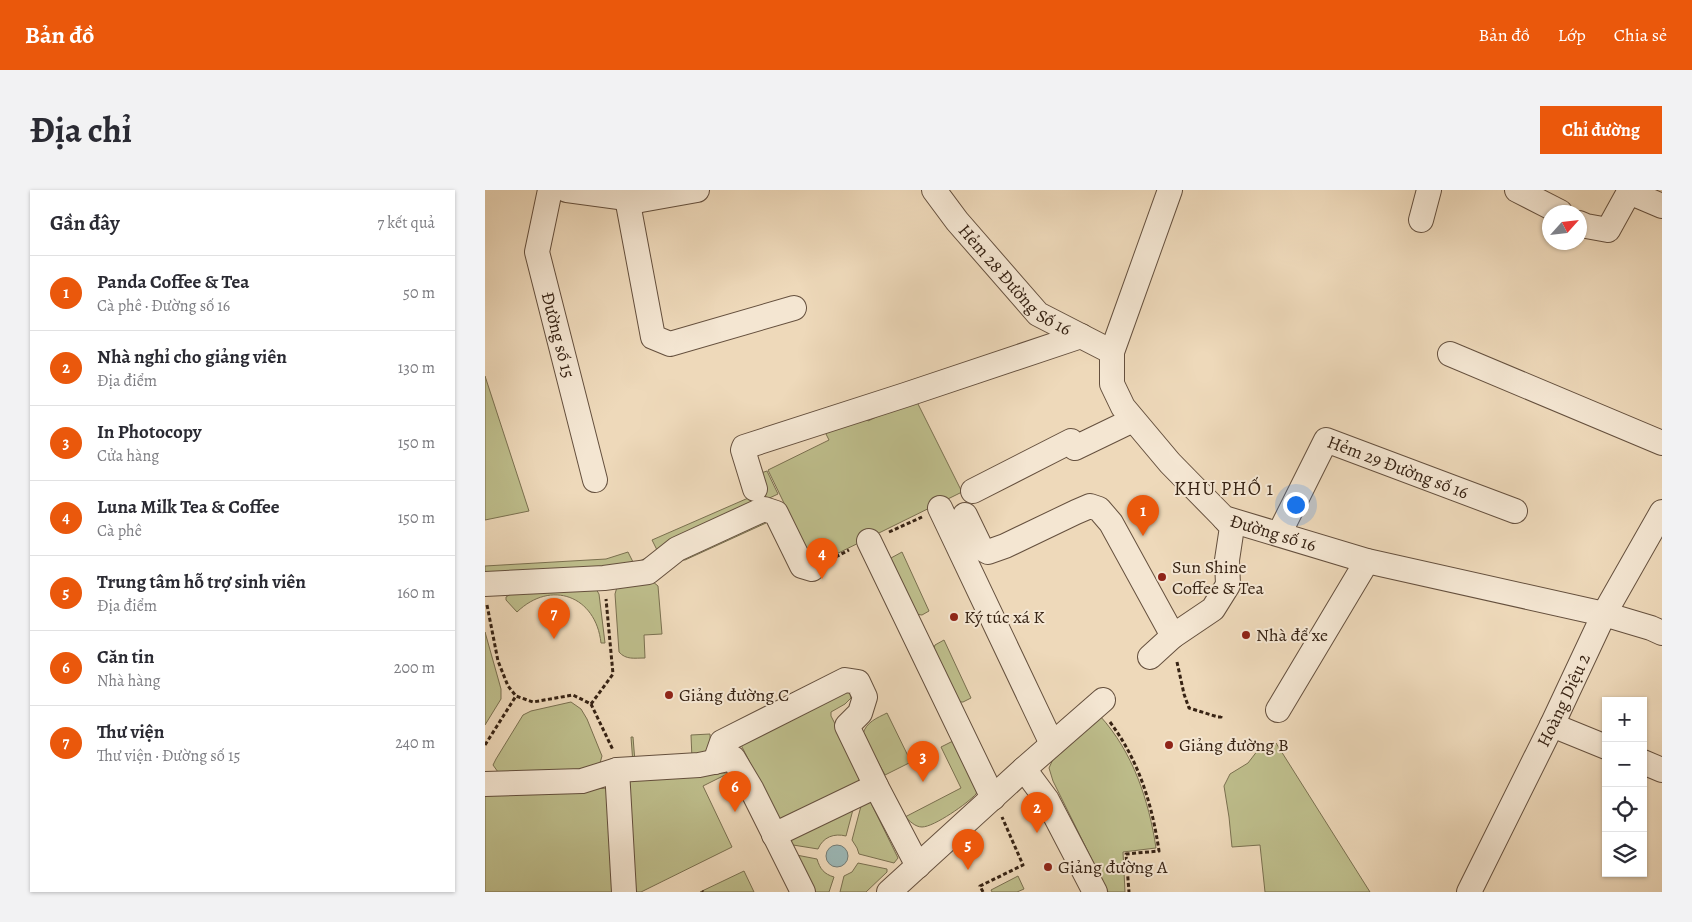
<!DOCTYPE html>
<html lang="vi">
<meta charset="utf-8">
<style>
:root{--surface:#fff;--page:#f2f2f3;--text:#2b2b33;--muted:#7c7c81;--line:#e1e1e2;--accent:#ea580c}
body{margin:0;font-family:Alegreya,serif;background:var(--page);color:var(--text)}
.controls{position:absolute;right:15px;bottom:15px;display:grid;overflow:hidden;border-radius:0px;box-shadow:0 1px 4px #0004}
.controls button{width:45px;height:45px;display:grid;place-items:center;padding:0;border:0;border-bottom:1px solid var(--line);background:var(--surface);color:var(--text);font:25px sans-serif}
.compass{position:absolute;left:1057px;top:15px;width:45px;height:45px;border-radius:50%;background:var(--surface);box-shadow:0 1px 4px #0004;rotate:63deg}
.you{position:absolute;left:810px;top:314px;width:18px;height:18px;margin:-12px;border:4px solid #fff;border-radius:50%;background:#1a73e8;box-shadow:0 0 0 8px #1a73e833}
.badge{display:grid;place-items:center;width:32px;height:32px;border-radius:50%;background:var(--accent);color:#fff;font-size:16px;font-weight:700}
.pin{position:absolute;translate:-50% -41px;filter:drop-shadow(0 1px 2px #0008)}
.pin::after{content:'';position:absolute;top:26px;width:18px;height:15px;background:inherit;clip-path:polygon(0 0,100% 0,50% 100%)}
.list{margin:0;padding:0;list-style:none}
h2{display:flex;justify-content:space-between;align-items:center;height:65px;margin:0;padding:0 20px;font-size:21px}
h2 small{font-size:16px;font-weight:400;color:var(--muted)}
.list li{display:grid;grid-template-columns:32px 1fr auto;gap:15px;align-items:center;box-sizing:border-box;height:75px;padding:0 20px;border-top:1px solid var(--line)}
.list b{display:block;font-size:19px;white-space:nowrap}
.list p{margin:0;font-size:16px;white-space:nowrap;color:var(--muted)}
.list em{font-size:16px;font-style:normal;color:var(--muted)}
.icon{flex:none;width:28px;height:28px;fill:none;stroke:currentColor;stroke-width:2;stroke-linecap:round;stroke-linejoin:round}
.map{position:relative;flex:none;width:1177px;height:702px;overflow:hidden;border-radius:0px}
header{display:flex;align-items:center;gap:30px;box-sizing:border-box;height:70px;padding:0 25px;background:var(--accent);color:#fff}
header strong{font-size:24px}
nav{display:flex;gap:28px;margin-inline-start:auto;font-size:18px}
.intro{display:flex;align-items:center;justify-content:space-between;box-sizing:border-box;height:120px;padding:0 30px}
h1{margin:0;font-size:35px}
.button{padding:12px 22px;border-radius:0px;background:var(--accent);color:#fff;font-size:18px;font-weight:700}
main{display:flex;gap:30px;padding:0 30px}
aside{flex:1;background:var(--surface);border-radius:0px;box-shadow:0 1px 4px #0004}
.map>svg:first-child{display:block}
.green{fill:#bebe8c;stroke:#7a7050}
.water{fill:#9cb9b8;stroke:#747d76}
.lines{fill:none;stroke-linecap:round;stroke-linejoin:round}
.minor-casing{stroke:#65503e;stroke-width:26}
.path{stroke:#372314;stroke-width:3;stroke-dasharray:4 2.5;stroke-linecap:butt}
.minor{stroke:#f4e6d2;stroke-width:24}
.poi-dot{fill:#8f2418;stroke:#f4e6d2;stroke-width:2}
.labels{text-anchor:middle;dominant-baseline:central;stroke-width:4;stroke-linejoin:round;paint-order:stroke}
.street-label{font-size:18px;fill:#372314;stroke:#f4e6d2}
.poi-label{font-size:18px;fill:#372314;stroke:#f4e6d2;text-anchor:start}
.neighbourhood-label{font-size:19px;letter-spacing:1px;fill:#372314;stroke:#f4e6d2}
</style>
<header>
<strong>Bản đồ</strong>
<nav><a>Bản đồ</a><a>Lớp</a><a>Chia sẻ</a></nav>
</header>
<div class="intro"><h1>Địa chỉ</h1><a class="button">Chỉ đường</a></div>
<main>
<aside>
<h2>Gần đây<small>7 kết quả</small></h2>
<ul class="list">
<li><span class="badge">1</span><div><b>Panda Coffee &amp; Tea</b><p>Cà phê · Đường số 16</p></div><em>50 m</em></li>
<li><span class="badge">2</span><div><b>Nhà nghỉ cho giảng viên</b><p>Địa điểm</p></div><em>130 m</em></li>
<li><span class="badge">3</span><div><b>In Photocopy</b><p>Cửa hàng</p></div><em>150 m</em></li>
<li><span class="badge">4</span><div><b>Luna Milk Tea &amp; Coffee</b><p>Cà phê</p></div><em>150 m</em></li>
<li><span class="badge">5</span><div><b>Trung tâm hỗ trợ sinh viên</b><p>Địa điểm</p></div><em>160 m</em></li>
<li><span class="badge">6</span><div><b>Căn tin</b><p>Nhà hàng</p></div><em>200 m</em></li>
<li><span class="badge">7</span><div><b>Thư viện</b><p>Thư viện · Đường số 15</p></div><em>240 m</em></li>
</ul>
</aside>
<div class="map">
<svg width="1177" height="702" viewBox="0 0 1177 702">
<rect width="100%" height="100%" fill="#eed9ba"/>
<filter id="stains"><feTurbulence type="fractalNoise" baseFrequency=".004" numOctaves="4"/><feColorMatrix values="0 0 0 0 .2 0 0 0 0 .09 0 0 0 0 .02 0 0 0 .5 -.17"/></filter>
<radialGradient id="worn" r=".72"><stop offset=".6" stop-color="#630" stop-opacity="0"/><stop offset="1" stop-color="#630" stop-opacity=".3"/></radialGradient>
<g class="green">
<path d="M0,186L44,321L0,330Z"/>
<path d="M430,208L477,302L329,375L283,280L344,250L337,236L378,222L383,231Z"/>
<path d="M282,281L293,304L184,355L164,373L0,388V376L121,369L143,362L149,374L173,362L167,350L277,302L273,284Z"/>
<path d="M282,331L281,333L200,370H197V368Z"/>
<path d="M417,362L444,421L437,425L429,424L403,372L406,368Z"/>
<path d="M167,391L173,396L177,444L159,445L160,468C149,468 141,470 134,462L130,404L132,397Z"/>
<path d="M111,399L114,404L120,453H116C111,406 66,389 32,422L21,410V407L26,404Z"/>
<path d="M0,442L16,499V509L0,535Z"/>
<path d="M459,450L486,508L478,512H473L448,460L450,455Z"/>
<path d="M364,500L366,508L360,514L346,522V526L379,591L296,633L256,555Z"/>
<path d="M86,512L96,519L102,529L117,566L115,573L99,579L13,582L8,575L11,569L38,525L46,521Z"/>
<path d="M402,523L426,572L400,585L378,544C381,532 392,528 402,523Z"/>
<path d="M615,526C648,562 664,611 671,658L638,662L640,702H623L568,591L564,578L569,567Z"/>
<path d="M225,544L226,565L224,568L148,574L146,547H148L150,572L207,569L206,545Z"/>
<path d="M472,549L494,592C493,596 493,601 491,604C483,613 449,637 437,637C430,637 425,631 420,627L476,598L456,557Z"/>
<path d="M791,553L885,702H780L775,655L747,657L744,627L739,596L745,584L763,573L773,560Z"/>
<path d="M156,583H244L218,596L247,657L156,702H146L138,604L145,590Z"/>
<path d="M123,598L130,702H0V606Z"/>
<path d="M385,611L413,668L409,673L374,664L372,658L367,650L376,616Z"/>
<path d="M370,612L361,646C349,643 338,647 333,659L308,655L304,652L305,644Z"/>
<path d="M301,663L332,669C335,679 339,684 349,687L344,702H321Z"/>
<path d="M373,673L402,679V682L381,702H355L359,686L367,682Z"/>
<path d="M259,681L269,702H215Z"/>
<path d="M533,686L539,699L532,702H507L506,700Z"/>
</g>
<circle class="water" cx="352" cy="666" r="11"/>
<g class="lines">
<g class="minor-casing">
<g id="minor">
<path id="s1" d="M65,0L52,62L110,290"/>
<path d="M82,0L156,10L212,0"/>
<path id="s2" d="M449,0L472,31L553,124L627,162"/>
<path id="s3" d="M685,0L627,162V194L638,217L685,273L739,328L882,371L1119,424L1166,438L1177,443"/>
<path d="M1032,0L1075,22"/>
<path d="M142,8L168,147L185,154L309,118"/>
<path d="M936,30L944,0"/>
<path d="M1094,33L1101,36L1123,40L1144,2L1177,16"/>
<path d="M965,164L1177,253"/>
<path d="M270,299L258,260L259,257L420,205L596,146"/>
<path d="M488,301L586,251L590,258L648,230"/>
<path d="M455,318L567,554"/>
<path d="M480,325L496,358L503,362L520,356L591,322L605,316L614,319L626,333L688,446L665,467"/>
<path id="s4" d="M794,344L841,250L1030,321"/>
<path d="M384,351L508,608"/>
<path d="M0,394L119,388L163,382L192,359L279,319L291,323L317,376L327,379"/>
<path d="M688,446L728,419L743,395L742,370L747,337L739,328"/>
<path d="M793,520L882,371"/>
<path d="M1067,535L1121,557"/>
<path d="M230,572L237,552L360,490L373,492L380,507L375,523L362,536L391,596L433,676"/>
<path d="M1158,572L1177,580"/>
<path d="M539,579L562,610L610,702"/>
<path d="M132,580L139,702"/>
<path d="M0,594L97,591L132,580L214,575L248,568L267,600L318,702"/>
<path d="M289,645L391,596"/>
<path d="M404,702L539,579L618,510"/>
<path id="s5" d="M984,702L1067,535L1119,424L1177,322"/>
</g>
</g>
<g class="path">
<path d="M404,342L437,327"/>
<path d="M345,370L364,360"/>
<path d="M2,415L13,471L23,496L31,506L48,512L88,505L106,514L128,560"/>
<path d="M692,472L699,504L704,518L733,527H736V526"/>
<path d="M106,514L128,484L121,409"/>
<path d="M625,532C654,571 667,614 674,661L641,664L644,702"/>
<path d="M0,555L31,506"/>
<path d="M217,701L218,702"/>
<path d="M498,702L495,696L538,675L517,627"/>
</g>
<use href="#minor" class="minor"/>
</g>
<g class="poi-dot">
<circle cx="677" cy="387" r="5"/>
<circle cx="469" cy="427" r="5"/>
<circle cx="761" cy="445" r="5"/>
<circle cx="184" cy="505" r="5"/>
<circle cx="684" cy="555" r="5"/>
<circle cx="563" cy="677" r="5"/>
</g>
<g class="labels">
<g class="street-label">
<text stroke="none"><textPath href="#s2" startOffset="122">Hẻm 28 Đường Số 16</textPath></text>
<text stroke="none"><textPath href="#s1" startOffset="149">Đường số 15</textPath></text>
<text stroke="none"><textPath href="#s4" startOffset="182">Hẻm 29 Đường số 16</textPath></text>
<text stroke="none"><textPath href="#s3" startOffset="431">Đường số 16</textPath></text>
<text stroke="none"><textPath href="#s5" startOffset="214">Hoàng Diệu 2</textPath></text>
</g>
<g class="poi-label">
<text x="687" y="377">Sun Shine<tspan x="687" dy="21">Coffee &amp; Tea</tspan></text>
<text x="479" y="427">Ký túc xá K</text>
<text x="771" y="445">Nhà để xe</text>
<text x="194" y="505">Giảng đường C</text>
<text x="694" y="555">Giảng đường B</text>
<text x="573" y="677">Giảng đường A</text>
</g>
<g class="neighbourhood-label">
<text x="739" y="299">KHU PHỐ 1</text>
</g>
</g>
<rect width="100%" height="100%" filter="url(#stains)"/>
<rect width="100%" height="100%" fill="url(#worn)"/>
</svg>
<div class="controls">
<button>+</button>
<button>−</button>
<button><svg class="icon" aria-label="locate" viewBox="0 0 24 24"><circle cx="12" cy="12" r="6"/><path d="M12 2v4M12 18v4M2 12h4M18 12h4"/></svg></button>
<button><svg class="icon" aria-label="layers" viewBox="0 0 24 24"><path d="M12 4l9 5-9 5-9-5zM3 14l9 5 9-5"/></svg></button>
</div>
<svg class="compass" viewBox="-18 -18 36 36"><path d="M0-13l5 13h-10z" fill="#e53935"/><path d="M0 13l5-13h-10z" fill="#7c7c81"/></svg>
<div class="you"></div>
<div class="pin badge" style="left:658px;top:346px">1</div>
<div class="pin badge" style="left:552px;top:643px">2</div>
<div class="pin badge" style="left:438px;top:592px">3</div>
<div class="pin badge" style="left:337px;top:389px">4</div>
<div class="pin badge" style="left:483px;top:680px">5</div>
<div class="pin badge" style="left:250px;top:622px">6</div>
<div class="pin badge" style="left:69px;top:449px">7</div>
</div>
</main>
